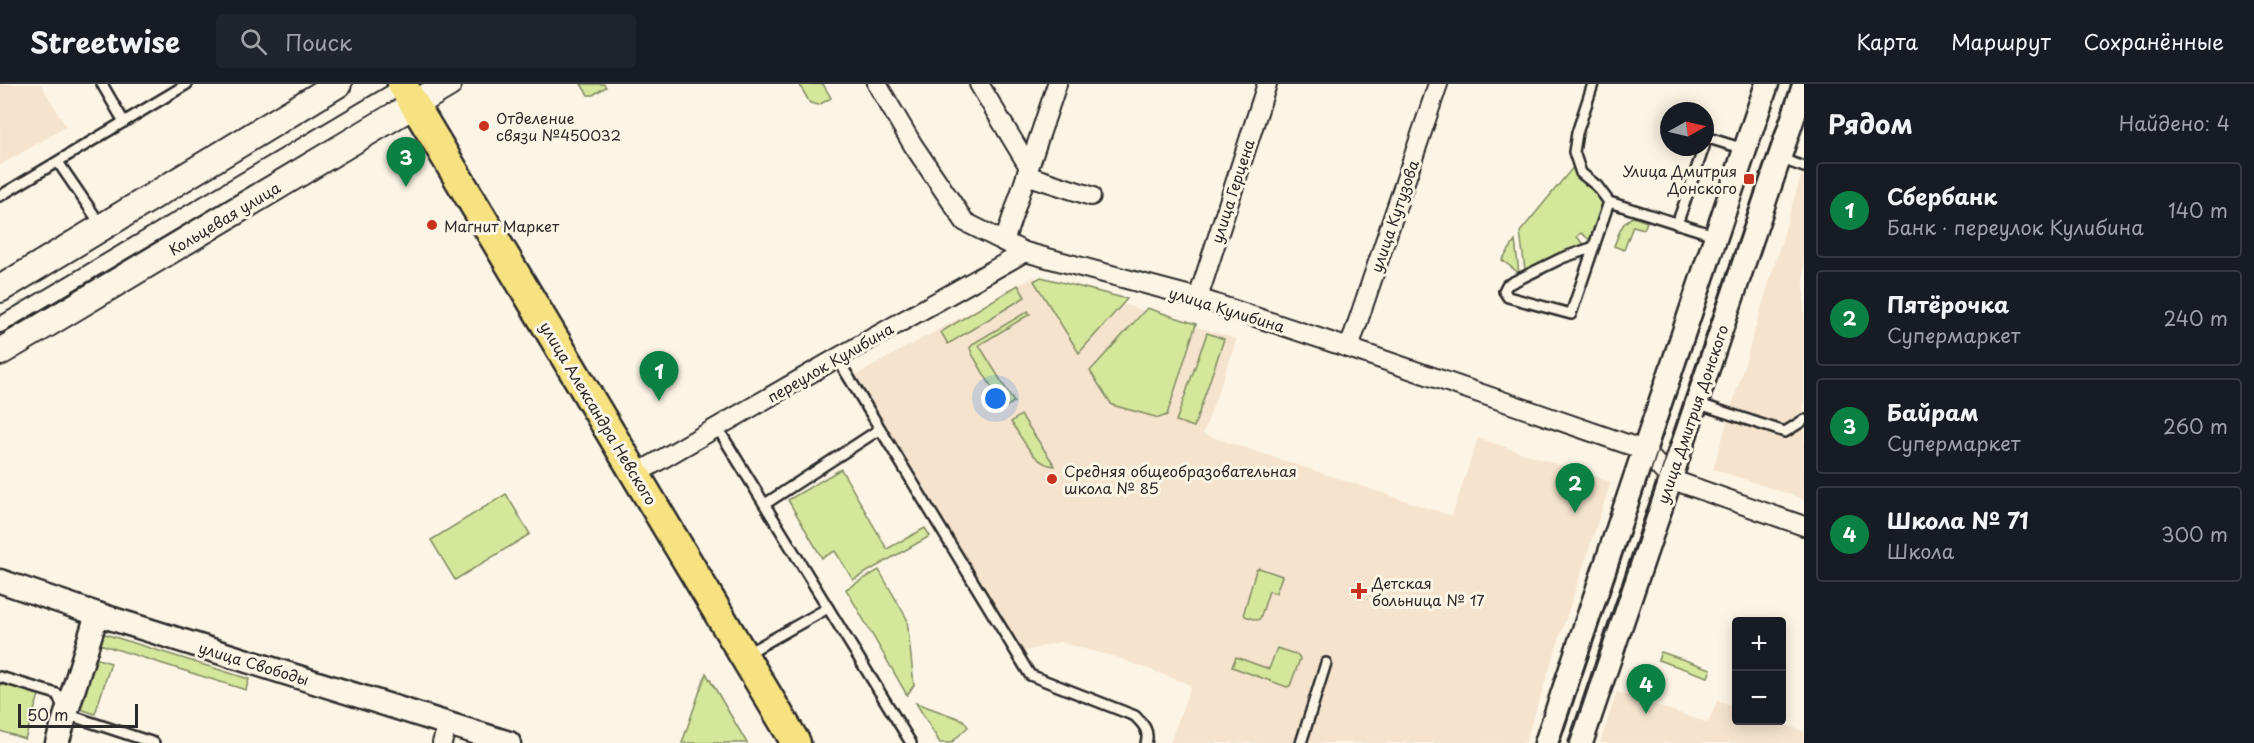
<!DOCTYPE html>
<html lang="ru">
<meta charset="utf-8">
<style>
:root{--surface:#171b24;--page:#20242c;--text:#f1f3f6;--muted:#9ea1a6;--line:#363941;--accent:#0b8043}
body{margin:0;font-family:"Playpen Sans",sans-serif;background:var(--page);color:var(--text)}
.controls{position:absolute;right:18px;bottom:18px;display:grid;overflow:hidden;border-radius:6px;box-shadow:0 3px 15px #0003}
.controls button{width:54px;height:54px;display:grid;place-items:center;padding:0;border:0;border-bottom:2px solid var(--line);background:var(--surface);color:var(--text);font:30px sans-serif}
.compass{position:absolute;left:1660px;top:18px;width:54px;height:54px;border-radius:50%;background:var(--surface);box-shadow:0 3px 15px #0003;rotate:82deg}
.scale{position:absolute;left:18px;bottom:15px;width:120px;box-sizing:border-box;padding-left:6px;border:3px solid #2b2b2b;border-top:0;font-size:16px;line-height:21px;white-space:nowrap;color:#2b2b2b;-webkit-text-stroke:4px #fcf5e5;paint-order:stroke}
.you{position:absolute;left:996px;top:315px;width:21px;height:21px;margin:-15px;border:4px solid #fff;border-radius:50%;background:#1a73e8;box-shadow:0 0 0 9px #1a73e833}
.badge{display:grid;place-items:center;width:39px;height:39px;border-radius:50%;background:var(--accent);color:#fff;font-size:20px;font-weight:700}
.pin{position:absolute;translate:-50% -50px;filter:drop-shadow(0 2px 3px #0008)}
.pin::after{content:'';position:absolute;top:32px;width:21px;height:18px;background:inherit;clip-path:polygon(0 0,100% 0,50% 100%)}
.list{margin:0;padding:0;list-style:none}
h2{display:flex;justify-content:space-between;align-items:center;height:78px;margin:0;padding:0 24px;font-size:26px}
h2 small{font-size:20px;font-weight:400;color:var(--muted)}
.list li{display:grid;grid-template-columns:39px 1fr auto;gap:18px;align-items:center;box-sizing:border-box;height:96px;margin:0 12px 12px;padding:0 12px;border:2px solid var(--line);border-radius:6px}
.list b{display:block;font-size:22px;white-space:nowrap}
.list p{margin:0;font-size:20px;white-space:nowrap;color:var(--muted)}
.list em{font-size:20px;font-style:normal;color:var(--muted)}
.icon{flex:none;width:33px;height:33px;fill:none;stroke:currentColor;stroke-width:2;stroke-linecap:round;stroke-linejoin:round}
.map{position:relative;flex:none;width:1804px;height:659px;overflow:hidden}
header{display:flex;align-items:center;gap:36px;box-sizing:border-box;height:84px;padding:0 30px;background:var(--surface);border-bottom:2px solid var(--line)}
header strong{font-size:28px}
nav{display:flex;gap:33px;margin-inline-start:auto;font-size:21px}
.search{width:420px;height:54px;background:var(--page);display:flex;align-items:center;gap:15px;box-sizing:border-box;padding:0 21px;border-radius:6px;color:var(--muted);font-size:22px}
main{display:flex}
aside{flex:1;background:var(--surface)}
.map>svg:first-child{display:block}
.built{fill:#f5e3cd}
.green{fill:#d5e79b;stroke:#808963;stroke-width:1.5}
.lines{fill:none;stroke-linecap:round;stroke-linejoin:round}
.service-casing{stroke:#2b2b2b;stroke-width:14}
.pedestrian-casing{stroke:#2b2b2b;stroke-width:18}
.minor-casing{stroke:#2b2b2b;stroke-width:22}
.tertiary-casing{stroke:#2b2b2b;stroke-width:27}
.secondary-casing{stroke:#2b2b2b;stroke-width:30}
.primary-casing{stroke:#2b2b2b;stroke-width:33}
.service{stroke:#fcf5e5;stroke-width:9}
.pedestrian{stroke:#fcf5e5;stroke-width:14}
.minor{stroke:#fcf5e5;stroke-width:18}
.tertiary{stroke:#fcf5e5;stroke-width:22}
.secondary{stroke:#fcf5e5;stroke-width:26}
.primary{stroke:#f7e281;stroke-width:28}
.tram{stroke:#2b2b2b;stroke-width:1.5}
.poi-dot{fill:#c8321e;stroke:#fcf5e5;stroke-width:2}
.labels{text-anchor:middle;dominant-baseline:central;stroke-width:6;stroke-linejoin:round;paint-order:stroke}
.poi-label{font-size:15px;fill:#2b2b2b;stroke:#fcf5e5;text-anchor:start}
.street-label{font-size:15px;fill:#2b2b2b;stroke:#fcf5e5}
</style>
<header>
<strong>Streetwise</strong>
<div class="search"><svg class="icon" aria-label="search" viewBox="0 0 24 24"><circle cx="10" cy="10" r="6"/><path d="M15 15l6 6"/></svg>Поиск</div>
<nav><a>Карта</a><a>Маршрут</a><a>Сохранённые</a></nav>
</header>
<main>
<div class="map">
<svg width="1804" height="659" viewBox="0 0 1804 659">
<rect width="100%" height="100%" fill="#fcf5e5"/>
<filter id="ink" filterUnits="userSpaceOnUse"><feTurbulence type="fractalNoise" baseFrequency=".0167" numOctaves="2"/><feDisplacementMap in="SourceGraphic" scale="12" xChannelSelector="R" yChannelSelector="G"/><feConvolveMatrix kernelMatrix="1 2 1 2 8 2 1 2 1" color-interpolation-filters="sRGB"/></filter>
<g filter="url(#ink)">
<g class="built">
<path d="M0,0H41L66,43L0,81Z"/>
<path d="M1804,82V415L1713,385Z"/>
<path d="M1034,193L1237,255L1203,350L1452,432L1478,354L1611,398L1525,659H1170L1191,601L1118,574L1059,558L1022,568L856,291Z"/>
<path d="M1617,608L1708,639L1717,617L1736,624V636L1773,637L1804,647V659H1600Z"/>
</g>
<g class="green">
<path d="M581,0H604L606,3L593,11H588Z"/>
<path d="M799,0H823L831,14L819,21L810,19Z"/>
<path d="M1574,82L1579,91L1603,119L1590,156L1581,149L1577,153L1585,161L1525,186L1520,148Z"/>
<path d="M1633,133L1647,138L1644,145L1633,142L1624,166L1614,162C1619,150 1621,138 1633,133Z"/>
<path d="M1515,157L1519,189L1502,176Z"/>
<path d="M1041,193L1127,215L1079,269L1034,197Z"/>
<path d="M1018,201L1025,213L948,260L941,248Z"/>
<path d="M1147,224L1196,240L1167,331L1159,334L1112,321L1090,287Z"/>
<path d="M1028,227L1030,230L979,261L1014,318L1004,324L972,270L970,264L974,259Z"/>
<path d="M1207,249L1224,255L1194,343L1176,337Z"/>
<path d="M1021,331L1055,382C1034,382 1022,353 1011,338Z"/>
<path d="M841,385L887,465L925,444L930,452L853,496L835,467L822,474L788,416Z"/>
<path d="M506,410L530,450L455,496L431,456Z"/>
<path d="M1259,484L1282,492L1276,509L1269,507L1260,535L1256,536L1245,532L1244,528L1256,486Z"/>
<path d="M879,486L907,535L914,601L907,611L846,505Z"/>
<path d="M105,550L249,595L246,606L93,558Z"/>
<path d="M1277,564L1298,571L1300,575L1290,602L1287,603L1232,583L1236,573L1269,585Z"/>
<path d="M1661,568L1711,585L1708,593L1658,576Z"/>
<path d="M91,573L111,579L95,630L75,623Z"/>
<path d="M706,589L747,659H682Z"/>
<path d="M0,599L39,611L25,655L0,647Z"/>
<path d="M916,619L963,636L968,643L951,659H940Z"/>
</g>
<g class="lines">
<g class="service-casing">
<g id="service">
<path d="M102,0L124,38"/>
<path d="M1593,0L1577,49L1574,68L1581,89L1597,102L1609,118L1717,152"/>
<path d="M1705,53L1744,65"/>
<path d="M1779,74L1804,83"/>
<path d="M58,78L101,141"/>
<path d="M0,112L187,0"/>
<path d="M1677,140L1704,63"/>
<path d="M1594,163L1562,174L1507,201L1504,207L1508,213L1571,230L1609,118"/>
<path d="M837,274L1030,591L1135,632C1143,640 1150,647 1146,659"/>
<path d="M1696,319L1785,348L1804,336"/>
<path d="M717,343L911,659"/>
<path d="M765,420L880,345"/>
<path d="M746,570L828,524"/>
<path d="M0,593L57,610L66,630L154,659"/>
<path d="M1301,659L1326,579"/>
</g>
</g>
<g class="pedestrian-casing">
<path id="pedestrian" d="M0,241L406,0"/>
</g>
<g class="minor-casing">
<g id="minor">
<path d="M877,0L913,61L965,138L1025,168L1198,214L1349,264L1644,366L1670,395L1804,442"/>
<path d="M979,0L1029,83"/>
<path d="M1026,91L1091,112"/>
<path d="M1004,158L1057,0"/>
<path d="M1198,214L1267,0"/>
<path d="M1349,264L1438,0"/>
<path d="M636,390L837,274L1025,168"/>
<path d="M442,659L448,639"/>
</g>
</g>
<g class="tertiary-casing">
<g id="tertiary">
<path d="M0,497L97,530L509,659"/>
<path d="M57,659L97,530"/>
<path d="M1546,659L1767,0"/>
<path d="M1581,659L1804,1"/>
</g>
</g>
<g class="secondary-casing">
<g id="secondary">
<path d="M0,205L338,0"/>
<path d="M0,268L448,0"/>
</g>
</g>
<g class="primary-casing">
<path id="primary" d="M402,0L796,659"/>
</g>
<use href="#service" class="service"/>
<use href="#pedestrian" class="pedestrian"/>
<use href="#minor" class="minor"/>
<use href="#tertiary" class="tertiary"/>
<use href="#secondary" class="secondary"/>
<use href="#primary" class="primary"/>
<g class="tram">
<path d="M1560,659L1780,0"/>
<path d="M1570,659L1792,0"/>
</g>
</g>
</g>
<g class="poi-dot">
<circle cx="484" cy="42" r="6"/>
<rect x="1743" y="89" width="12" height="12" rx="3"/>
<circle cx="432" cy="141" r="6"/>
<circle cx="1052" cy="395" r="6"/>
<path d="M1356 498h6v6h6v6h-6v6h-6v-6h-6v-6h6z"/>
</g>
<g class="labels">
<g class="poi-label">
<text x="496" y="33">Отделение<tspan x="496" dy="17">связи №450032</tspan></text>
<text x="1737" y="86" text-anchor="end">Улица Дмитрия<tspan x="1737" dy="17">Донского</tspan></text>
<text x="444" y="141">Магнит Маркет</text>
<text x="1064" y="386">Средняя общеобразовательная<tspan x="1064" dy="17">школа № 85</tspan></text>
<text x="1372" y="498">Детская<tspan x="1372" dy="17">больница № 17</tspan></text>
</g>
<g class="street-label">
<text transform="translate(1232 107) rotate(-72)">улица Герцена</text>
<text transform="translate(1394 132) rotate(-71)">улица Кутузова</text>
<text transform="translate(224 134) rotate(-31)">Кольцевая улица</text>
<text transform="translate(1227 225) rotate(17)">улица Кулибина</text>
<text transform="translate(830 278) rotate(-30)">переулок Кулибина</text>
<text transform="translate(599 329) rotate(59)">улица Александра Невского</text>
<text transform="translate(1692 330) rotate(-71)">улица Дмитрия Донского</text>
<text transform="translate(254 579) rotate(17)">улица Свободы</text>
</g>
</g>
</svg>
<div class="controls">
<button>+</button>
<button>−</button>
</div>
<svg class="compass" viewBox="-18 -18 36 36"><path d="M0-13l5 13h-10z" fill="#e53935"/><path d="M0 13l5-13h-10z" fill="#9ea1a6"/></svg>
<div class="scale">50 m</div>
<div class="you"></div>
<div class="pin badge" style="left:659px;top:317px">1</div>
<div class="pin badge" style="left:1575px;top:429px">2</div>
<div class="pin badge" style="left:406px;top:103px">3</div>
<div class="pin badge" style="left:1646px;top:630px">4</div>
</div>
<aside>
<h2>Рядом<small>Найдено: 4</small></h2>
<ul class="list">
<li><span class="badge">1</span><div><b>Сбербанк</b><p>Банк · переулок Кулибина</p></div><em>140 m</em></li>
<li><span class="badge">2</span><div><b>Пятёрочка</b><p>Супермаркет</p></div><em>240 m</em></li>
<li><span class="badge">3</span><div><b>Байрам</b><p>Супермаркет</p></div><em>260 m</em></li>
<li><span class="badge">4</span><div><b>Школа № 71</b><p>Школа</p></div><em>300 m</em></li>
</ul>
</aside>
</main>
